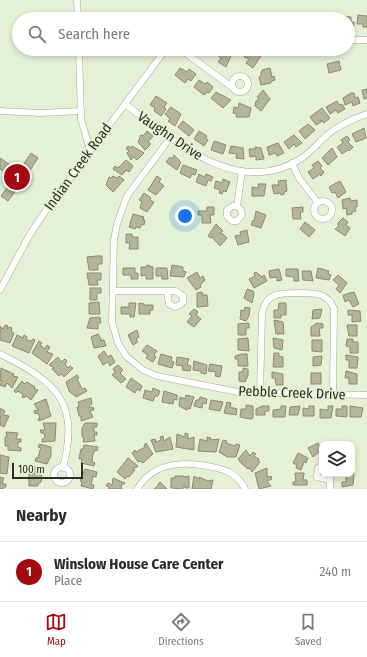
<!DOCTYPE html>
<style>
:root{--surface:#fff;--page:#f7f7f7;--text:#2b2b33;--muted:#7c7c81;--line:#e1e1e2;--accent:#a30a0e}
body{margin:0;font-family:"Fira Sans Condensed",sans-serif;background:var(--page);color:var(--text)}
.controls{position:absolute;right:12px;bottom:12px;display:grid;overflow:hidden;border-radius:8px;box-shadow:0 2px 6px #0003}
.controls button{width:36px;height:36px;display:grid;place-items:center;padding:0;border:0;border-bottom:1px solid var(--line);background:var(--surface);color:var(--text);font:20px sans-serif}
.scale{position:absolute;left:12px;bottom:10px;width:71px;box-sizing:border-box;padding-left:4px;border:2px solid #2c3126;border-top:0;font-size:11px;line-height:14px;white-space:nowrap;color:#2c3126;-webkit-text-stroke:3px #e4f1d6;paint-order:stroke}
.you{position:absolute;left:185px;top:216px;width:14px;height:14px;margin:-10px;border:3px solid #fff;border-radius:50%;background:#1a73e8;box-shadow:0 0 0 6px #1a73e833}
.badge{display:grid;place-items:center;width:26px;height:26px;border-radius:50%;background:var(--accent);color:#fff;font-size:13px;font-weight:700}
.pin{position:absolute;translate:-50% -50%;border:2px solid #fff;box-shadow:0 1px 4px #0006}
.list{margin:0;padding:0;list-style:none}
h2{display:flex;justify-content:space-between;align-items:center;height:52px;margin:0;padding:0 16px;font-size:17px}
h2 small{font-size:13px;font-weight:400;color:var(--muted)}
.list li{display:grid;grid-template-columns:26px 1fr auto;gap:12px;align-items:center;box-sizing:border-box;height:60px;padding:0 16px;border-top:1px solid var(--line)}
.list b{display:block;font-size:15px;white-space:nowrap}
.list p{margin:0;font-size:13px;white-space:nowrap;color:var(--muted)}
.list em{font-size:13px;font-style:normal;color:var(--muted)}
.icon{flex:none;width:22px;height:22px;fill:none;stroke:currentColor;stroke-width:2;stroke-linecap:round;stroke-linejoin:round}
.map{position:relative;flex:none;width:367px;height:489px;overflow:hidden}
.search{position:absolute;background:var(--surface);box-shadow:0 2px 6px #0003;left:12px;right:12px;top:12px;height:44px;display:flex;align-items:center;gap:10px;box-sizing:border-box;padding:0 14px;border-radius:22px;color:var(--muted);font-size:15px}
.sheet{height:112px;background:var(--surface)}
nav{display:flex;justify-content:space-around;align-items:center;box-sizing:border-box;height:56px;border-top:1px solid var(--line);background:var(--surface);font-size:11px;color:var(--muted)}
nav a{display:grid;justify-items:center;gap:2px}
nav .on{color:var(--accent)}
.map>svg:first-child{display:block}
.building{fill:#b4b599;stroke:#8c8c72}
.lines{fill:none;stroke-linecap:round;stroke-linejoin:round}
.minor-casing{stroke:#a1ac94;stroke-width:7}
.minor{stroke:#fff;stroke-width:6}
.labels{text-anchor:middle;dominant-baseline:central;stroke-width:3.5;stroke-linejoin:round;paint-order:stroke}
.street-label{font-size:14px;fill:#2c3126;stroke:#e4f1d6}
</style>
<div class="map">
<svg width="367" height="489" viewBox="0 0 367 489">
<rect width="100%" height="100%" fill="#e4f1d6"/>
<g class="building">
<path d="M322,15L335,16L334,19H322Z"/>
<path d="M358,15L367,16V27H363V24H357Z"/>
<path d="M341,16L351,17V22H354V26H348V19H341Z"/>
<path d="M201,49H211L208,54Z"/>
<path d="M218,49H227L231,56L226,67L218,62L221,58L215,53Z"/>
<path d="M250,49L261,56L253,68L246,63L249,59L244,57Z"/>
<path d="M339,61L341,70L329,73L327,64Z"/>
<path d="M180,68L187,72L189,69L196,74L191,81L188,79L185,83L175,75Z"/>
<path d="M270,68L272,77L274,76L275,80L271,81V83L261,85L259,77L261,76V72H262V70Z"/>
<path d="M199,80L205,84L207,82L213,87L209,93L207,92L204,95L194,87Z"/>
<path d="M367,89V98L364,99L362,90Z"/>
<path d="M263,90L270,99L261,111L255,106L256,101L259,99L257,97Z"/>
<path d="M216,92L231,100L223,108L211,98Z"/>
<path d="M351,93H354L355,98L358,97L360,103L353,106L352,102L345,105L343,98Z"/>
<path d="M156,96L167,103L164,107L166,109L161,116L154,111L155,108L150,105Z"/>
<path d="M337,101L339,105L342,104L345,109L338,113L336,110L330,114L326,107Z"/>
<path d="M239,103L251,108L249,117H236L237,114L233,113L234,107L238,108Z"/>
<path d="M171,107L181,114L175,126L168,121L170,119L165,114Z"/>
<path d="M322,108L330,118L324,123L321,120V122L316,125L310,117Z"/>
<path d="M183,121L194,130L189,136L178,127Z"/>
<path d="M308,124L315,130L305,139L299,131Z"/>
<path d="M364,128L366,138L356,142L352,134Z"/>
<path d="M147,131L153,136L148,142L151,144L145,150L138,142L141,135L143,136Z"/>
<path d="M199,131L207,136L206,138L208,140L204,146L194,139Z"/>
<path d="M294,135L302,143L296,147L294,144L289,149L284,142Z"/>
<path d="M347,136L350,140L348,142L353,147L349,151L348,150L342,154L337,147L343,143L341,140Z"/>
<path d="M214,141L226,145L223,154L211,150Z"/>
<path d="M278,143L284,153L277,156L276,153L269,155L267,147Z"/>
<path d="M128,146L131,148L132,146L144,153L137,160L133,157L131,160L127,153L129,151L126,149Z"/>
<path d="M231,146L243,148L244,159L236,158L237,154L229,153Z"/>
<path d="M255,147L261,148L264,159L256,160V156L250,157L249,149H255Z"/>
<path d="M332,148L337,157L328,165L322,158Z"/>
<path d="M31,153L38,158L27,175L32,179L31,181L25,189L20,185L8,201L1,196L12,181L4,178L7,174L0,169V158L19,171Z"/>
<path d="M174,155L181,162L177,170L166,162L170,157L172,159Z"/>
<path d="M126,160L133,166L129,172L126,170L122,175L113,169L115,166L118,168Z"/>
<path d="M318,161L322,166L320,168L324,172L321,176L320,174L313,179L308,172L314,168L312,165Z"/>
<path d="M183,165L197,170L195,175L192,174L190,178L180,173Z"/>
<path d="M199,174L204,177L206,174L213,177L211,181L208,180L206,186L196,182Z"/>
<path d="M113,176L117,178L119,176L124,180L113,192L106,185L109,177L111,178Z"/>
<path d="M157,176L161,179L159,182L164,186L156,195L148,190Z"/>
<path d="M223,179L230,182L226,192L223,191L222,194L219,193L220,190L214,188L216,181L222,183Z"/>
<path d="M286,180L287,191L284,192V194L281,195L280,193L274,194L272,185H279L278,181Z"/>
<path d="M340,181L346,192L338,198L335,192L332,193L329,187Z"/>
<path d="M258,184H266L264,196H252V187L258,188Z"/>
<path d="M144,193L151,198L150,200L154,202L147,212L140,208L142,201L139,200Z"/>
<path d="M350,198L351,201L357,200V207H355L356,211L352,212V214L347,215L346,208L343,209L342,200Z"/>
<path d="M207,207H214V215H210L211,223H202V215H198V211H207Z"/>
<path d="M303,207V212H300L301,219H293L292,208Z"/>
<path d="M256,211L266,215L261,228L251,225L253,220L254,221Z"/>
<path d="M133,214L144,217L143,220H145L144,225L142,224L140,228L136,227L135,229L129,227Z"/>
<path d="M343,218L348,222L346,225L350,228L345,236L335,229L339,226L337,224Z"/>
<path d="M305,222L315,230L309,237L300,229Z"/>
<path d="M216,224L223,231L220,234H223L227,238L220,246L212,237L211,238L208,236Z"/>
<path d="M247,230L249,242L238,245L235,236L241,235L240,232Z"/>
<path d="M126,234H132V237H138V249H129L130,243H126Z"/>
<path d="M96,256H102V264H98V270H89L87,257Z"/>
<path d="M147,265L153,267V279H146V275L141,276V267H147Z"/>
<path d="M172,265L183,267V271L186,272L184,277L170,276Z"/>
<path d="M123,268H135V273H138V279H131V275H123Z"/>
<path d="M156,268H167L168,279H162V276H156Z"/>
<path d="M318,268L329,271L328,274L331,275L329,280L316,278Z"/>
<path d="M279,269L282,280L277,281V277L270,278L269,271Z"/>
<path d="M286,269H298L299,281H294V277L286,276Z"/>
<path d="M302,271H311L313,281L303,280Z"/>
<path d="M197,272L200,278L203,276L205,280L200,285L201,287L196,290L187,278Z"/>
<path d="M256,272L262,277L264,275L267,281L254,288L249,279L255,276L254,273Z"/>
<path d="M87,273H101V280H97L98,285H89Z"/>
<path d="M338,275L347,283L340,293L336,289L339,285L333,280Z"/>
<path d="M90,288H101V293H97V300H90Z"/>
<path d="M247,289L253,291L254,294L252,303L244,298Z"/>
<path d="M202,292L203,295H207L208,306L197,307V293Z"/>
<path d="M354,292L359,304L353,307L349,300L345,302L343,295Z"/>
<path d="M99,302L100,314H89V303Z"/>
<path d="M129,303H136L134,317H130V314H121V307H129Z"/>
<path d="M139,303L144,304V305H153V310H150V314H139Z"/>
<path d="M279,303H286V315H281V318H274V310H278Z"/>
<path d="M245,307L250,308L249,316L246,321L240,319L241,310L244,311Z"/>
<path d="M194,309L198,312L196,315L201,319L194,327L187,322L192,316L189,314Z"/>
<path d="M322,309L320,318L312,319L313,310Z"/>
<path d="M348,310L360,311L361,321L352,322V315H348Z"/>
<path d="M100,317L101,323H98V329L87,328L90,318Z"/>
<path d="M274,320L283,322L284,334H276Z"/>
<path d="M249,323V328H246V335H238V324Z"/>
<path d="M317,323L323,324V328H319L320,336H311V327Z"/>
<path d="M5,325L8,326L7,329L10,327L12,328L11,331L14,333L10,343L0,340V326L3,329Z"/>
<path d="M347,325H357V336H349Z"/>
<path d="M137,330L139,337L136,339L138,342L133,345L128,335Z"/>
<path d="M98,334L101,339L100,341L104,340L106,346L94,348L91,337Z"/>
<path d="M17,335L23,338L24,335L27,337L26,339L28,340L31,341L33,339L35,340L29,353L12,346Z"/>
<path d="M248,338L249,351L238,350V339Z"/>
<path d="M273,338L283,340L282,350L274,348Z"/>
<path d="M347,339H353V342H358V353H350V347L346,346Z"/>
<path d="M312,340H322V352L312,351Z"/>
<path d="M39,341L42,343L40,345L45,349L47,345L50,347L47,352L53,354L47,364L32,353Z"/>
<path d="M147,345L157,351L154,355L156,357L153,362L146,358L148,355L142,351Z"/>
<path d="M104,351L108,357L111,355L115,362L110,366L108,362L103,365L98,356Z"/>
<path d="M274,353H279V356L283,357V367H273Z"/>
<path d="M161,354L172,357L171,361L174,362L172,368L158,364Z"/>
<path d="M242,354H247L248,366H238V359H235V356Z"/>
<path d="M346,355L358,357L357,368H349V360H346Z"/>
<path d="M322,356L321,365L313,366V357Z"/>
<path d="M58,357L61,362L65,359L67,361L65,364L68,368L70,366L73,368L64,377L61,374L59,376L52,369L54,368L49,365Z"/>
<path d="M177,357L189,359L187,365L191,366L190,371L182,370L183,366L176,365Z"/>
<path d="M194,361L207,365L206,374L201,373V371L193,370Z"/>
<path d="M210,364L222,366L220,377L215,376L216,372L208,371Z"/>
<path d="M118,365L123,370L120,373L126,379L121,383L112,375L115,372L113,369Z"/>
<path d="M1,368L14,374L13,376L18,377L12,388L7,383L5,387L0,385L2,381H0Z"/>
<path d="M243,368L248,369V376L245,382L239,381V372H243Z"/>
<path d="M346,371L357,374V384H349V378H345Z"/>
<path d="M272,372L283,374V385H276L275,378H272Z"/>
<rect x="311" y="373" width="10" height="11"/>
<path d="M77,375L79,378L77,379L81,387L83,389L85,388L87,391L76,397L69,391L66,382Z"/>
<path d="M131,378L142,386L140,391L137,389L135,393L126,387Z"/>
<path d="M22,381L25,384L27,382L35,387L34,389L38,390L31,400L26,396L24,398L22,397L23,394L21,393L18,391L16,393L14,391Z"/>
<path d="M153,388L160,391L158,396H155L153,401L143,398L145,390L152,392Z"/>
<path d="M164,391L177,395V400L174,399L173,404L162,402Z"/>
<path d="M186,395L194,397L190,409L188,408L187,410L179,406L180,397L185,399Z"/>
<path d="M200,397L207,399L206,404L203,403L202,408L194,406L196,400H199Z"/>
<path d="M91,398L92,404L89,406L90,408L93,407L94,410L90,411L93,417L81,421V416H79L77,407H79L78,402Z"/>
<path d="M46,399L51,416L39,421L38,419L40,418L38,413L35,414L34,411L38,410L34,404Z"/>
<path d="M211,400L223,402L220,411L209,409Z"/>
<path d="M227,402L231,403L230,407L237,409L236,415L224,413Z"/>
<path d="M246,405L253,406V418L250,419L240,417L241,409H246Z"/>
<path d="M262,406H269V411H265V415H256V409Z"/>
<path d="M281,406H286L285,417H273V410L281,409Z"/>
<path d="M300,406L298,415H289L290,407Z"/>
<path d="M309,406H314V416H303V408L309,409Z"/>
<path d="M328,406H333L331,418H320V409L328,410Z"/>
<path d="M342,406H347V417L336,416V409H342Z"/>
<path d="M350,406L363,408L361,417H350Z"/>
<path d="M0,408L5,411L3,415L9,416L4,427L0,425Z"/>
<path d="M43,423H56L55,441L42,442V439L45,438L44,433H41L40,430H45Z"/>
<path d="M85,423H97V427H94V432H97V435H94L95,441L83,442L84,437H82V428Z"/>
<path d="M6,432L18,433L16,439H21V442H18V447L21,448V451L8,450V446H5V437H7Z"/>
<path d="M185,433L188,434V439L194,437V450L176,447L177,434L185,437Z"/>
<path d="M163,436L164,441L170,437L173,449L156,452L151,440L155,439L156,442L161,440L160,437Z"/>
<path d="M207,437L211,438L210,440L219,439L216,452L198,451L200,439L207,441Z"/>
<path d="M223,440L227,441L226,443L235,446L236,444L240,445L236,457H227L219,452Z"/>
<path d="M146,443L153,454L143,463L140,461L138,462L132,453L135,450L136,452L145,447L144,445Z"/>
<path d="M318,443L321,450L313,457L308,448Z"/>
<path d="M39,444L51,447V456L47,464L35,461L36,458H38L40,450L41,448L38,447Z"/>
<path d="M84,445L98,447L97,451L95,450L93,454L92,462L95,463L94,466L81,463L82,459H79L81,449H83Z"/>
<path d="M246,450L250,456L253,452L256,454L254,456L259,459L258,460L260,462L252,472L250,468L248,469L241,463L242,461L240,462L238,459Z"/>
<path d="M298,453L308,458L306,463L304,462L301,470L296,468L297,465L293,463Z"/>
<path d="M0,455L9,457L7,474L0,473Z"/>
<path d="M128,458L138,466L133,469L135,470L129,477L127,476L125,479L117,472Z"/>
<path d="M29,467H38V470L42,472L41,482L38,484V486H29Z"/>
<path d="M267,468V477L271,476L272,479L267,481L271,486L259,489L255,473Z"/>
<path d="M85,469L97,472L96,477L93,476L91,485H94L93,489L81,486L82,482L80,481Z"/>
<path d="M295,473H304L303,480H307V485H293V482H296Z"/>
<path d="M346,474H354L353,485L342,487V482H346Z"/>
<path d="M175,476H184V477L189,476V488H185V486H183V489L171,488V478H175Z"/>
<path d="M194,476L199,479V477L208,481L213,480L211,489H192Z"/>
<path d="M0,477L4,478L2,484H6V487H3V489H0Z"/>
<path d="M113,478L125,483L121,486L122,489H109V487L106,486L108,483L112,485Z"/>
<path d="M160,482L167,489H154L158,486V484Z"/>
</g>
<g class="lines">
<g class="minor-casing">
<g id="minor">
<path d="M77,0L78,19"/>
<path d="M348,40H367"/>
<path d="M79,49L81,119L90,150"/>
<path d="M180,49L232,87"/>
<circle cx="240" cy="84" r="8"/>
<path d="M125,104C173,140 238,200 302,158C311,152 318,143 327,135C339,125 352,119 367,114"/>
<path d="M0,111L41,113L81,111"/>
<path d="M170,138L127,196L117,224L114,240L112,322L118,343L126,356L143,370L157,376L238,392L367,395"/>
<path d="M292,163L299,178L318,203"/>
<circle cx="323" cy="210" r="9"/>
<path d="M237,206L241,210L242,215L237,221H232L227,216V210L233,206H237L242,171"/>
<path d="M0,290L29,236L46,210L166,49"/>
<path d="M113,291H176L183,296V302L180,305L175,307L169,304L167,291"/>
<path d="M0,354C56,382 80,401 63,468"/>
<path d="M260,393L262,314C265,293 280,293 298,293C313,293 328,292 334,309L333,394"/>
<path d="M322,466L318,468L317,477L330,480"/>
<circle cx="62" cy="475" r="8"/>
<path d="M137,489C153,463 180,461 207,466C225,469 236,472 245,489"/>
<path d="M330,489V474"/>
</g>
</g>
<use href="#minor" class="minor"/>
</g>
<g class="labels">
<g class="street-label">
<text transform="translate(170 136) rotate(34)">Vaughn Drive</text>
<text transform="translate(78 167) rotate(-54)">Indian Creek Road</text>
<text transform="translate(292 393) rotate(2)">Pebble Creek Drive</text>
</g>
</g>
</svg>
<div class="controls">
<button><svg class="icon" aria-label="layers" viewBox="0 0 24 24"><path d="M12 4l9 5-9 5-9-5zM3 14l9 5 9-5"/></svg></button>
</div>
<div class="scale">100 m</div>
<div class="you"></div>
<div class="pin badge" style="left:17px;top:177px">1</div>
<div class="search"><svg class="icon" aria-label="search" viewBox="0 0 24 24"><circle cx="10" cy="10" r="6"/><path d="M15 15l6 6"/></svg>Search here</div>
</div>
<section class="sheet">
<h2>Nearby<small></small></h2>
<ul class="list">
<li><span class="badge">1</span><div><b>Winslow House Care Center</b><p>Place</p></div><em>240 m</em></li>
</ul>
</section>
<nav>
<a class="on"><svg class="icon" aria-label="map" viewBox="0 0 24 24"><path d="M3 6l6-2 6 2 6-2v14l-6 2-6-2-6 2zM9 4v14M15 6v14"/></svg>Map</a>
<a><svg class="icon" aria-label="directions" viewBox="0 0 24 24"><path d="M12 3l9 9-9 9-9-9zM9 14v-3h6M13 9l2 2-2 2"/></svg>Directions</a>
<a><svg class="icon" aria-label="saved" viewBox="0 0 24 24"><path d="M7 4h10v16l-5-4-5 4z"/></svg>Saved</a>
</nav>
